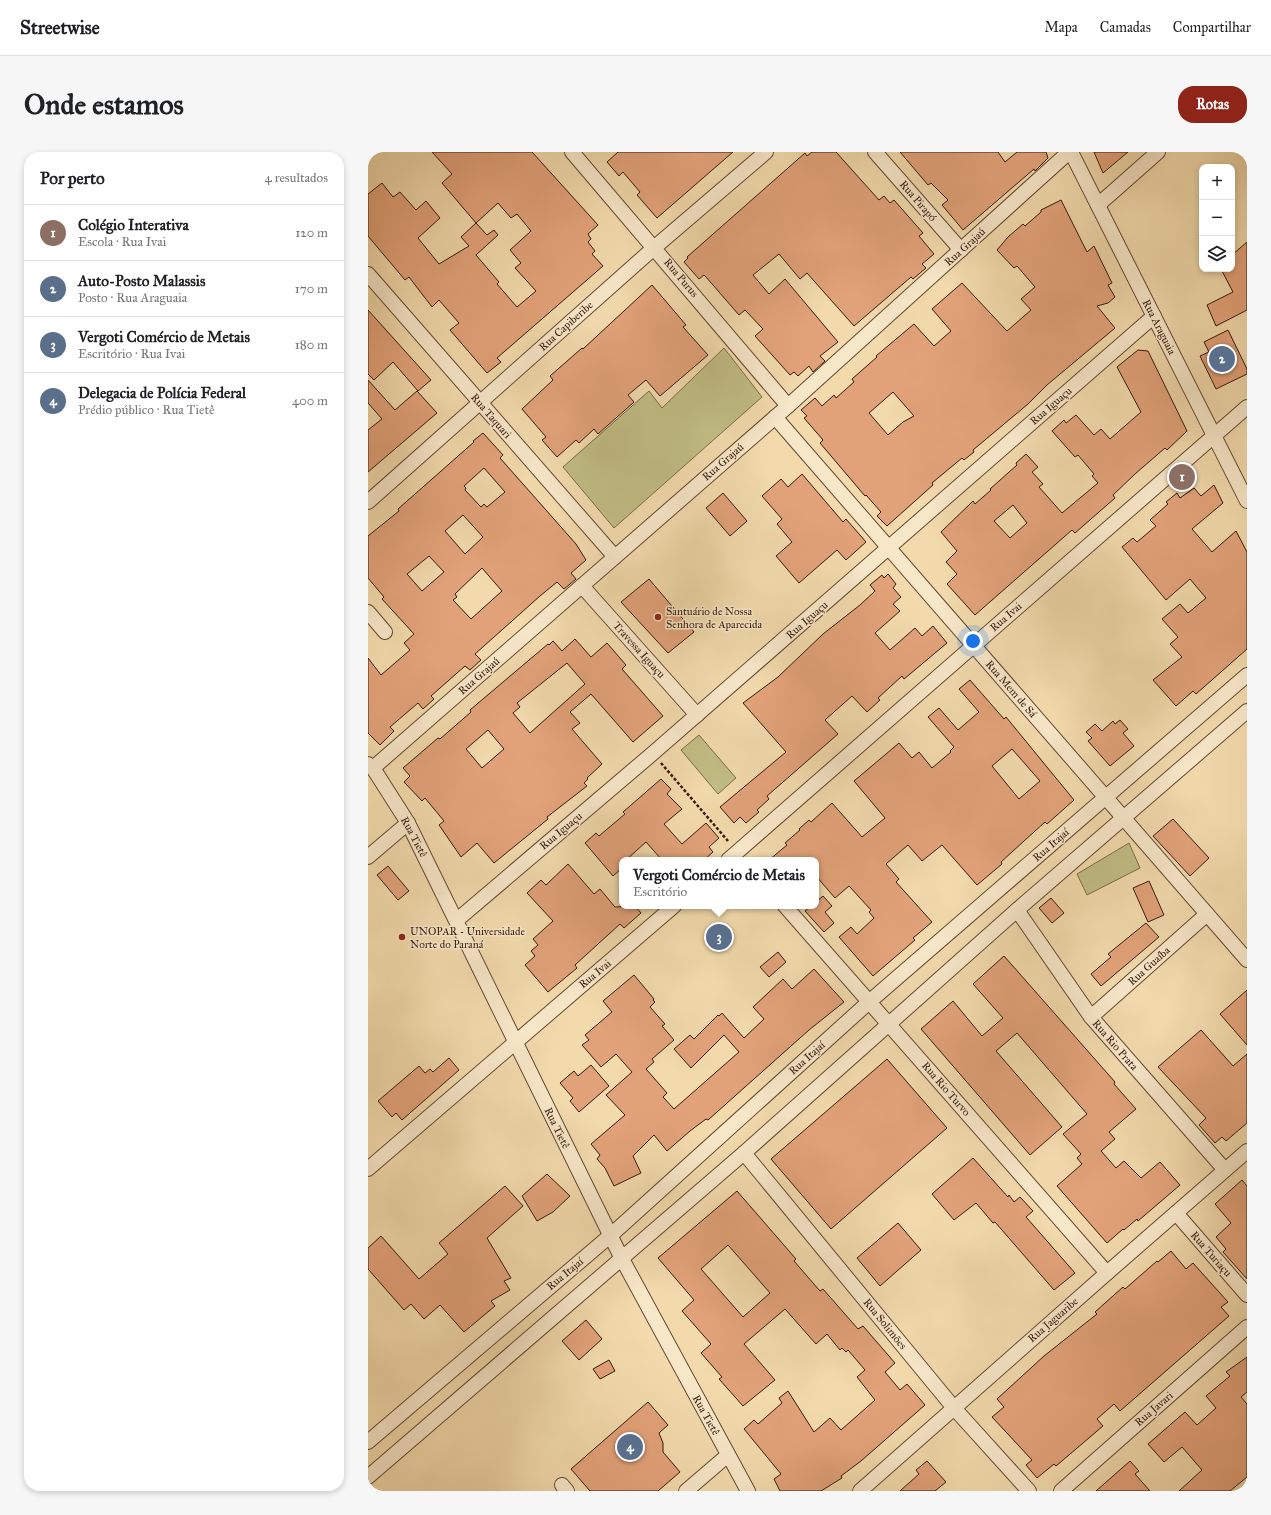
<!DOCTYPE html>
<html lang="pt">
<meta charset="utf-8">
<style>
:root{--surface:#fff;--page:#f6f6f6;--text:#202124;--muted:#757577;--line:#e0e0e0;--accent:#8f2418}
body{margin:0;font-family:"IM FELL Great Primer",serif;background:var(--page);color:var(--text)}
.controls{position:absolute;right:12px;top:12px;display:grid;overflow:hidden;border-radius:8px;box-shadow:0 2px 6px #0003}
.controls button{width:36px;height:36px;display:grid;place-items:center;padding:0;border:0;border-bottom:1px solid var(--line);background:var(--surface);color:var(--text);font:20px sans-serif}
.you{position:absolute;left:605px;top:489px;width:14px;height:14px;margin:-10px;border:3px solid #fff;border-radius:50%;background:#1a73e8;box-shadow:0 0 0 6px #1a73e833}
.badge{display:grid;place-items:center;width:26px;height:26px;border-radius:50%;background:var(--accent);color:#fff;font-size:13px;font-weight:700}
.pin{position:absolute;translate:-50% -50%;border:2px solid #fff;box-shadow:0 1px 4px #0006}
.popup{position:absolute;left:251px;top:705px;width:200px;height:52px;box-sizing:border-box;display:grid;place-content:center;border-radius:8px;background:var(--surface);filter:drop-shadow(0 1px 3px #0005);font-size:13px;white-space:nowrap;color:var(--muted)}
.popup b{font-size:15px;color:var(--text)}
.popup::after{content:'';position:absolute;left:50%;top:100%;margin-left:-8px;border:8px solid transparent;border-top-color:var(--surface)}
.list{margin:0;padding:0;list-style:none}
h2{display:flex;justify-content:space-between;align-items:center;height:52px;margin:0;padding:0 16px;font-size:17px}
h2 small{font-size:13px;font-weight:400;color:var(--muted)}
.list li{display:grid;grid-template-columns:26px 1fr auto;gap:12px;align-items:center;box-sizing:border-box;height:56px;padding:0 16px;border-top:1px solid var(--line)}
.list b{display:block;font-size:15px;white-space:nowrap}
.list p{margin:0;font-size:13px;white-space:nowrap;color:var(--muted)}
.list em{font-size:13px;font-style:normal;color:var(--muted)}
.icon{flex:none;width:22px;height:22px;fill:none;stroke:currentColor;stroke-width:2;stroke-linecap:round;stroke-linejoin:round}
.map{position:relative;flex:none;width:879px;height:1339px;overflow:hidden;border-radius:16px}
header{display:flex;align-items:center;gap:24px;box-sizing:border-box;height:56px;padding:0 20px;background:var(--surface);border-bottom:1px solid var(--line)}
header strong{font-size:19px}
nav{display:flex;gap:22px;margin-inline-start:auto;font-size:14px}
.intro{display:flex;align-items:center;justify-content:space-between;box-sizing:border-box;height:96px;padding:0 24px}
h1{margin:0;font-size:28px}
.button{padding:10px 18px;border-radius:16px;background:var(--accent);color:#fff;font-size:14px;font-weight:700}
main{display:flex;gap:24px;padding:0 24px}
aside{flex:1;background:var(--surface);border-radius:16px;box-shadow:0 2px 6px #0003}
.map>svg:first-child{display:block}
.green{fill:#c1bd85;stroke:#7b6b48}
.building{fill:#e2a279;stroke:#35190a;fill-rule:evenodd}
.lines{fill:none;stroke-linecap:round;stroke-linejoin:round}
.minor-casing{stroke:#644932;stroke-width:16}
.path{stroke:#35190a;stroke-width:2.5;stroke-dasharray:3 2;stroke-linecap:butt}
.minor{stroke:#f7e7c9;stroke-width:14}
.poi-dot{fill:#8f2418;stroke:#f7e7c9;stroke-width:1.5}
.labels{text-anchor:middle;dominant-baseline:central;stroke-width:3;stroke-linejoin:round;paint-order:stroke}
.street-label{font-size:11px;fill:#35190a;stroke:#f7e7c9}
.poi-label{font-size:11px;fill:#35190a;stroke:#f7e7c9;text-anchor:start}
</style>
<header>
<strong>Streetwise</strong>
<nav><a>Mapa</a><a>Camadas</a><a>Compartilhar</a></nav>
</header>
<div class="intro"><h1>Onde estamos</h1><a class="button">Rotas</a></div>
<main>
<aside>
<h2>Por perto<small>4 resultados</small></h2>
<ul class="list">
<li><span class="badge" style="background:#8d6e63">1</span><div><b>Colégio Interativa</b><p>Escola · Rua Ivai</p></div><em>120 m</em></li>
<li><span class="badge" style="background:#5c6f8a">2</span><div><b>Auto-Posto Malassis</b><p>Posto · Rua Araguaia</p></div><em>170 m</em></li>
<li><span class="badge" style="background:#5c6f8a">3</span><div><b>Vergoti Comércio de Metais</b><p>Escritório · Rua Ivai</p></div><em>180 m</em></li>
<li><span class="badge" style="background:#5c6f8a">4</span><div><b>Delegacia de Polícia Federal</b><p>Prédio público · Rua Tietê</p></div><em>400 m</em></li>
</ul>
</aside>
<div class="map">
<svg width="879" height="1339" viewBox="0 0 879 1339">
<rect width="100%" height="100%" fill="#f2daac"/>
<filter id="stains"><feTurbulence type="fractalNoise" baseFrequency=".005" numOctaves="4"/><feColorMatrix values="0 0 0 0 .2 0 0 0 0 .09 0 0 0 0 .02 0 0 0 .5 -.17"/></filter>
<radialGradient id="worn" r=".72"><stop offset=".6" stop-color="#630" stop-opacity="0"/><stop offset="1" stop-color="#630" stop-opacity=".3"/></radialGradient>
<g class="green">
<path d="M356,196L394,245L246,376L195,315L281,239L294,256Z"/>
<path d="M331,583L368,626L350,642L313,598Z"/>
<path d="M761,691L772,716L719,743L709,722Z"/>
</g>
<g class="building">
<path d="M64,0H164L230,73L220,82L223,87L220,90L227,99L224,102L235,114L129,206L133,210L119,221L82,178L91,171L71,148L64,155L41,125L37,128L0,84V42L14,31L25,45L32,40L48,58L58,49L72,66L50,86L71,112L101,94L93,85L108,71L74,31L84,22ZM130,51L143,66L149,62L163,79L142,98L153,111L147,116L168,139L149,155L129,132L131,130L108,103L130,83L126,78L119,83L108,71Z"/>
<path d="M250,0H365L289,66L269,43L272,40L255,20L251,24L239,10Z"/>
<path d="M444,0H468L511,48L516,44L522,51L526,48L555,81L551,84L566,102L554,112L558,116L545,127L543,125L486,174L439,121L432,127L411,102L385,123L401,142L417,127L470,190L452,204L457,209L445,220L441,214L430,224L426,220L422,223L387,184L395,177L377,158L371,163L338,125L336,123L331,127L316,110L320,106L319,105L437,1L439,4Z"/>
<path d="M532,0H630L637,10L649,0H678L680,6L667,19L666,17L595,78L574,53L580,48L563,31L560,33Z"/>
<path d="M726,0H760L735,21Z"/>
<path d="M693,48L719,100L726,94L744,131L740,133L747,145L740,151L729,154L747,176L679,233L660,252L605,298L606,300L596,308L594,306L564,331L565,333L519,374L509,364L513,360L498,343L497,344L452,291L455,288L436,266L439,264L433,258L447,246L454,254L466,243L468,246L486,230L484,227L509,205L508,204L546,172L566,194L583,179L564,157L594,131L639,179L663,158L653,147L667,135L649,114L646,116L629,98L640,85L655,72L657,74L673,60V58ZM525,240L546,264L535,270L520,283L501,261Z"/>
<path d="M879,90V158L848,174L839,153L865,140L853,117H864V103Z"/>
<path d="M284,133L318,173L315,175L340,203L292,244L278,228L260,243L266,250L230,282L226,277L211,291L208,288L189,305L174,288L178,285L154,257L185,228L182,224L214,196L215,197Z"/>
<path d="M0,158L63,228L50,239L25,210L6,228L0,222Z"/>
<path d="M860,178L879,217V222L848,237L832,204L841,200L836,190Z"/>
<path d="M770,198L780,199L819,279L799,298L797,296L767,322L745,343L747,346L707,381L704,378L607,463L579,432L589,422L578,410L589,399L573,380L605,349L607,352L623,338L622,337L649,313L648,311L658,302L670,315L664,320L675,332L671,335L694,361L730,331L724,324L726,322L710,303L707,305L684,279L696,268L698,271L708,263L726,283L733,277L742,287L773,260L749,215ZM645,353L659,371L642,386L626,369Z"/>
<path d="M0,228L27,258L49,239L69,261L0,320V278L14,267L0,251Z"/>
<path d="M115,281L135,303L132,306L208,392L218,408L203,421L208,427L196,437L189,430L172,444L107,502L113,508L102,518L97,514L63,544L66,547L55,557L50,551L22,575L26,579L12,593L0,581V506L13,523L42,498L36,491L46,482L14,447L16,445L0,426V384L31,359L30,357L106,290L105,289ZM116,316L137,340L119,355L116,352L113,355L97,338L98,336L96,334ZM95,363L115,385L97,402L77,379ZM61,404L76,420L54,439L39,422ZM114,416L134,439L103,467L85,448L89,445L87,442Z"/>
<path d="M434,322L475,370L478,367L498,390L478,408L469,398L431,431L408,404L424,390L409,372L414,367L394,344L413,327L420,335Z"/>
<path d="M846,333L855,351L824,377L844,400L868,379L879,400V497L828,542L825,539L808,554L785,528L814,505L802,492L810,485L794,467L812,452L820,461L838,446L822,427L798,448L754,395L765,386L769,390L788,374L782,368L800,352L798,350L809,341L812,346L826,336L833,344Z"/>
<path d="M355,341L379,369L362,384L338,356Z"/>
<path d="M520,422L528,432L525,436L533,445L525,452L532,459L507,481L522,498L547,476L554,484L565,474L579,491L536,527L534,524L510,546L512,548L499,560L484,544L457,568L470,582L399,644L401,647L389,658L391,660L378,671L372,665L366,671L352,655L418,600L375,551L410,525L455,482L492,453L507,439L502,433L514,423L516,426Z"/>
<path d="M281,427L326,480L300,501L253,450Z"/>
<path d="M207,487L223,505L239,491L258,513L254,517L295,564L265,590L223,542L202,560L212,571L204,577L234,612L219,626L220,627L216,631L219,634L179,665L180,667L126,711L109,691L93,705L71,673L76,669L57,646L54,649L36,630L42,624L35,616L70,586L72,587L103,560L102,558L180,492L181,493L185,489L194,499ZM199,511L217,532L162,581L145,561L152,555L149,551ZM120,578L136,597L114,616L98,597Z"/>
<path d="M602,528L636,567L638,565L706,648L679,672L677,670L656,689L633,710L634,712L609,733L574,693L554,709L540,693L518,712L531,727L528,730L564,770L545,786L547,788L505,824L471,785L483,775L489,782L506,766L501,760L503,758L481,734L467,746L448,724V708H401L419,693L417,691L432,678L431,677L441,668L443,670L464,651L494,685L517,666L486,629L531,591L544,606L551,600L564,616L583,600L582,599L586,595L560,565L571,556L590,578L611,560L591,537ZM644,597L672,629L651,647L624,614Z"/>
<path d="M752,568L760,577L755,581L766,594L742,614L720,589L724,586L718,580L727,572L734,579L745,569L747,572Z"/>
<path d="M293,627L303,637L299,642L314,657L296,672L314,692L338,671L351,686L341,695L345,700L336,708H294L278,690L258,708H254V716L245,724L217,691L228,681L231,684L257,662L255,660Z"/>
<path d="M805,667L841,706L822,724L785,684Z"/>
<path d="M200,712L226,742L232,737L247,755L267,754L273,761L256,776L252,772L207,813L209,816L180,840L157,813L167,804L163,799L170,793L165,787L185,769L159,741L173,728L178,733Z"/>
<path d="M20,714L41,739L30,748L9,723Z"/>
<path d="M781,729L796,763L780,770L765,736Z"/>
<path d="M455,744L464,754L457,760L466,771L456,780L437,759L443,754H448V750Z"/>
<path d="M683,746L696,761L684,771L671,756Z"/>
<path d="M778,771L791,785L733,834L723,822L743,805L740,802Z"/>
<path d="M410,800L418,810L401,825L392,815Z"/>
<path d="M636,804L747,930L746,932L768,957L741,980L747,987L733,999L748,1016L756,1009L773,1026L792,1010L812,1033L770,1069L769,1067L756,1078L755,1077L739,1091L689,1034L714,1012L709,1006L713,1002L695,982L719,962L649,881L628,899L694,975L662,1003L553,877L585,849L614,884L635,866L605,832Z"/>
<path d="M446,817L476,850L441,878L340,968L338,967L322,979L299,999L286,983L265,1004L273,1021L246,1034L237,1016L229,1007L232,1003L223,992L257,963L238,943L264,920L248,902L233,915L214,893L221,888L217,883L244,860L235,849L266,823L286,847L285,848L287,850L282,855L297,872L294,874L306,888L284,907L286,910L278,917L299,941L295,945L306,957L371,900L356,883L323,916L306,897L322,883L326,887L350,863L351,864L354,861L376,886L396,867L385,855L415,827L424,837Z"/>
<path d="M879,838V893L852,862Z"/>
<path d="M833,878L865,914L879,902V971L858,989L854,985L847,991L831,973L838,966L790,915Z"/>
<path d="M81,906L91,918L34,968L28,961L24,965L10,949L51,914L57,921L62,917L65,920Z"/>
<path d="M519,907L579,976L463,1077L403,1007Z"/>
<path d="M223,913L241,934L211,960L202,949L205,946L192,931L206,919L210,924Z"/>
<path d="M605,1006L640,1045L641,1043L646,1050L652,1045L665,1059L658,1065L707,1121L686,1138L627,1070L625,1071L608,1051L586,1068L564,1042Z"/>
<path d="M179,1022L202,1044L185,1060L169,1069L154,1044Z"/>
<path d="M874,1028L879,1034V1127L855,1100L858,1097L848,1085L863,1071L847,1052Z"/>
<path d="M137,1034L155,1054L119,1086L143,1126L136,1129L142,1138L123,1149L127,1154L96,1180L72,1153L56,1167L43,1152L36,1158L0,1117V1096L13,1084L51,1127L80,1102L71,1091Z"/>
<path d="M369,1039L428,1107L426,1109L452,1139L455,1137L490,1177L495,1174L527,1211L517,1220L532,1238L539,1232L557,1253L493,1309L473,1324L474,1326L453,1339H412L406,1327L413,1322L376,1277L386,1268L390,1272L414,1251L411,1246L420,1239L446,1280L462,1266L473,1278L507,1248L489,1225L497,1218L480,1198L478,1200L474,1196L472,1198L459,1182L448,1192L417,1157L376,1192L407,1228L375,1254L351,1227L354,1225L333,1201L343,1192L314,1159L326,1148L290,1106ZM360,1093L402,1141L375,1165L333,1117Z"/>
<path d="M530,1071L553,1098L512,1134L489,1106Z"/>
<path d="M803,1099L818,1117L825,1111L860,1150L853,1155L861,1164L752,1259L746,1252L729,1267L735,1274L688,1314L686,1312L669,1326L658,1313L664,1308L624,1265L636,1255L629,1247L676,1204L729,1162L727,1160L755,1135L757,1137L789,1109L790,1110Z"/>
<path d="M218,1168L234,1187L211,1208L194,1189Z"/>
<path d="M879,1205V1240L873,1245L879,1252V1325L862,1339H811L834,1318L814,1295L796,1310L780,1292L817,1260L829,1273L848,1256L838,1244L862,1224L858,1220Z"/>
<path d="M241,1208L247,1219L232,1227L225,1217Z"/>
<path d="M280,1250L300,1273L291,1281L295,1291V1300L312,1320L290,1339H222L203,1317Z"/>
<path d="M559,1309L578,1330L567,1339H532L551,1322L548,1318Z"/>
<path d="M762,1309L771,1319L767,1322L782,1339H728Z"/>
</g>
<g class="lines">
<g class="minor-casing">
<g id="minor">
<path d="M204,0L420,254"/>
<path d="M507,0L593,98"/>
<path d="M703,0L879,349"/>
<path d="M730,53L790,0"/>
<path d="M0,122L247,405"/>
<path d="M407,265L879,808"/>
<path d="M0,350L287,95L398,0"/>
<path d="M214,434L329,563"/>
<path d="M0,460L17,480"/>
<path d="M0,612L5,616L40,671L253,1105L380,1339"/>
<path d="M5,616L420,254L701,0"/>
<path d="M0,705L40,671"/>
<path d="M360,708L879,255"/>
<path d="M417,754L739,1121"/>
<path d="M649,758L723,865L857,1018"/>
<path d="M89,768L284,602L786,164"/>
<path d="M723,865L839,762"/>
<path d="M376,1001L586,1256L661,1339"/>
<path d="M0,1017L306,754"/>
<path d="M808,1061L879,1143"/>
<path d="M0,1290L243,1083L501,850L879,523"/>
<path d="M0,1325L376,1001L649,758L879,559"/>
<path d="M194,1333L199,1339"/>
<path d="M318,1339L360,1303"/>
<path d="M492,1339L739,1121L879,999"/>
<path d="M693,1339L879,1175"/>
</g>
</g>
<path class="path" d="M293,611L360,689"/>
<use href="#minor" class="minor"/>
</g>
<g class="poi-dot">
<circle cx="290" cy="465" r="4"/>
<circle cx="34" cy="785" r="4"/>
</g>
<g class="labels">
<g class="street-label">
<text transform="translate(550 49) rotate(49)">Rua Pirapó</text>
<text transform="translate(597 95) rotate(-42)">Rua Grajaú</text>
<text transform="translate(313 126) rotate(50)">Rua Purus</text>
<text transform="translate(198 174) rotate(-42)">Rua Capiberibe</text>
<text transform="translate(791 175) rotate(63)">Rua Araguaia</text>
<text transform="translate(683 254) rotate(-41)">Rua Iguaçu</text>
<text transform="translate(123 264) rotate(49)">Rua Taquari</text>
<text transform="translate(355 310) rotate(-41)">Rua Grajaú</text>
<text transform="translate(638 465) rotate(-41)">Rua Ivai</text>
<text transform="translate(439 468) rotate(-41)">Rua Iguaçu</text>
<text transform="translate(271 498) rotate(48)">Travessa Iguaçu</text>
<text transform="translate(111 524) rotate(-41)">Rua Grajaú</text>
<text transform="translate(643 537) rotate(49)">Rua Mem de Sá</text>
<text transform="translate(193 679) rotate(-40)">Rua Iguaçu</text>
<text transform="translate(46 685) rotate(62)">Rua Tietê</text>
<text transform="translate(683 693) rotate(-41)">Rua Itajaí</text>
<text transform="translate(781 814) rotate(-42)">Rua Guaíba</text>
<text transform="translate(227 822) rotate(-40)">Rua Ivai</text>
<text transform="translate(747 893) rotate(49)">Rua Rio Prata</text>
<text transform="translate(439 906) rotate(-42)">Rua Itajaí</text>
<text transform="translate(578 937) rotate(49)">Rua Rio Turvo</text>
<text transform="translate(189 976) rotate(64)">Rua Tietê</text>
<text transform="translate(843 1102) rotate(49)">Rua Turiaçu</text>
<text transform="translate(197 1122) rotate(-40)">Rua Itajaí</text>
<text transform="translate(685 1168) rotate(-41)">Rua Jaguaribe</text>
<text transform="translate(517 1172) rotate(51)">Rua Solimões</text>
<text transform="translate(786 1257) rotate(-41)">Rua Javari</text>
<text transform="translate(338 1263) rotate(61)">Rua Tietê</text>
</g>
<g class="poi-label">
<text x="298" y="459">Santuário de Nossa<tspan x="298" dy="13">Senhora de Aparecida</tspan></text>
<text x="42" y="779">UNOPAR - Universidade<tspan x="42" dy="13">Norte do Paraná</tspan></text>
</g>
</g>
<rect width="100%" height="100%" filter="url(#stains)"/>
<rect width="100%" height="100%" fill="url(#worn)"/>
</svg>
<div class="controls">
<button>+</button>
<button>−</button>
<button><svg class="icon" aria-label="layers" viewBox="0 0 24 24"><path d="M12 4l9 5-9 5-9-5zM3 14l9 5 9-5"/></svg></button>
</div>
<div class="you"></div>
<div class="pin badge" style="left:814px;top:325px;background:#8d6e63">1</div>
<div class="pin badge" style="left:854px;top:207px;background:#5c6f8a">2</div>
<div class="pin badge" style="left:351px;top:785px;background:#5c6f8a">3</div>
<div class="popup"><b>Vergoti Comércio de Metais</b>Escritório</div>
<div class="pin badge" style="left:262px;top:1295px;background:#5c6f8a">4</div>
</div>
</main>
